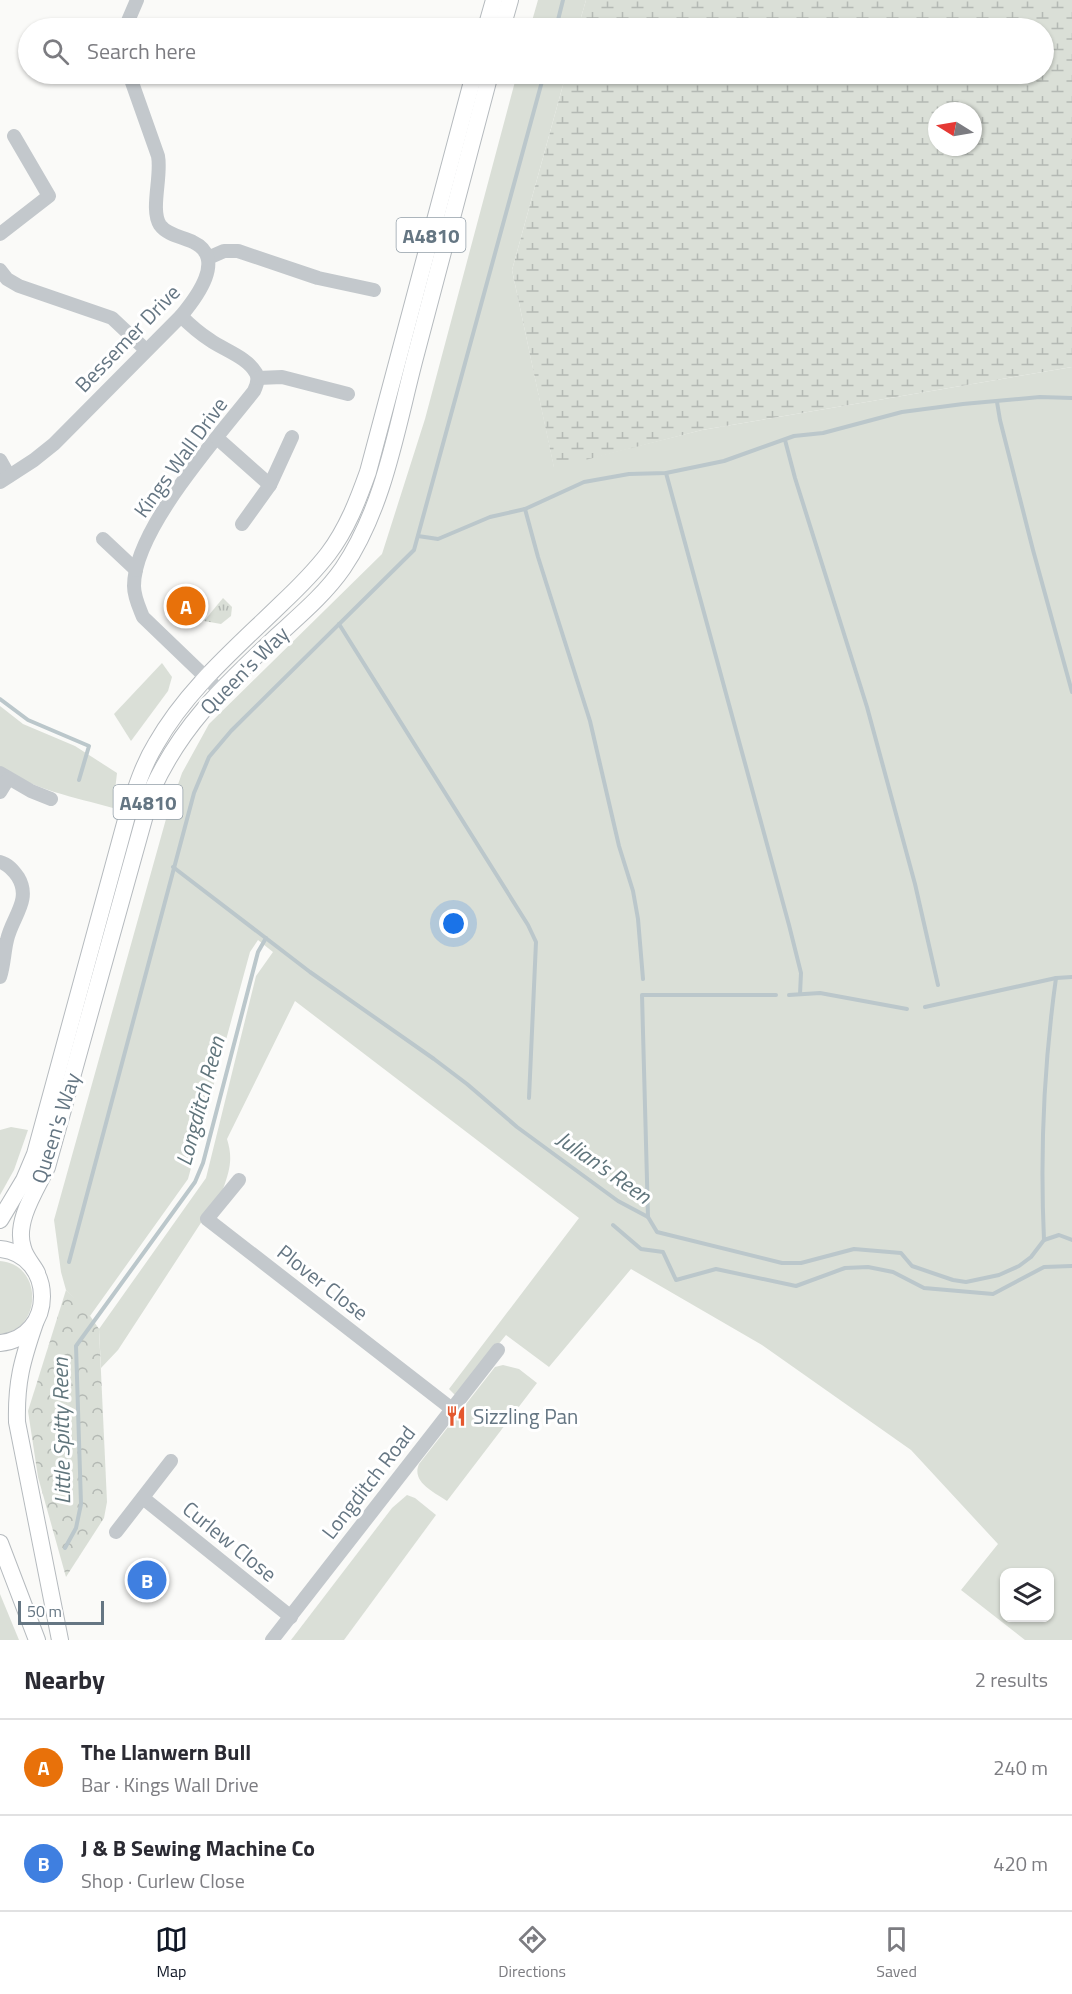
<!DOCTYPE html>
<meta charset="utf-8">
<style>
:root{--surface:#fff;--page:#f2f2f3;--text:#2b2b33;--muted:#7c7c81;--line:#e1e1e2;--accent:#111827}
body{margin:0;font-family:"Titillium Web",sans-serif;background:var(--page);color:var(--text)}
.controls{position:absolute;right:18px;bottom:18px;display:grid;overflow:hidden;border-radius:12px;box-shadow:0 2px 4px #0004}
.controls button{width:54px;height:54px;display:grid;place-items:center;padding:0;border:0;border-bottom:2px solid var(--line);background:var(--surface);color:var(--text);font:30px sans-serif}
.compass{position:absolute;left:928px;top:102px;width:54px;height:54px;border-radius:50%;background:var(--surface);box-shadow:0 2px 4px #0004;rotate:281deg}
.scale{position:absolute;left:18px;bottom:15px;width:86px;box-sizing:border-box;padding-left:6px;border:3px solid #657683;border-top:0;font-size:16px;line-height:21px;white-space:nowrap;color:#657683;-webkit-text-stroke:4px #fff;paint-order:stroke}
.you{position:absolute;left:454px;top:924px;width:21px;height:21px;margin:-15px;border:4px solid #fff;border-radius:50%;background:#1a73e8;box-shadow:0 0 0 9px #1a73e833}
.badge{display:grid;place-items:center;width:39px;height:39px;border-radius:50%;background:var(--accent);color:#fff;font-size:20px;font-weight:700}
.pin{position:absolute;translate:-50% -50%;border:3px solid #fff;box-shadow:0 2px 6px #0006}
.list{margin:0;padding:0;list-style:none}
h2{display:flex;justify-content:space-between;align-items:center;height:78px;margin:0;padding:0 24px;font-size:26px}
h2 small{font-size:20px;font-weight:400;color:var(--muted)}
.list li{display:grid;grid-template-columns:39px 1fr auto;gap:18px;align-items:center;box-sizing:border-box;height:96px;padding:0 24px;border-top:2px solid var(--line)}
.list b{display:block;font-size:22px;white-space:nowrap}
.list p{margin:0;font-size:20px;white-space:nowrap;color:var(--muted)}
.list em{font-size:20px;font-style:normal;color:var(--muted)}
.icon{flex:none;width:33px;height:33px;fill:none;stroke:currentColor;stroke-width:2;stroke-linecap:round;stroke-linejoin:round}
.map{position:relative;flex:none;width:1072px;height:1640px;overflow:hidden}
.search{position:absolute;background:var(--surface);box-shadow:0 2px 4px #0004;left:18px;right:18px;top:18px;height:66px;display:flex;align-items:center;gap:15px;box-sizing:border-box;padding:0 21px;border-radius:33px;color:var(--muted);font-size:22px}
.sheet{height:270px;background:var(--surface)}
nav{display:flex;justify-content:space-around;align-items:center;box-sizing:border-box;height:84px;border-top:2px solid var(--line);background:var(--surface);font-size:16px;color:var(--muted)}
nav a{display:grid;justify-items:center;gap:3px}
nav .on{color:var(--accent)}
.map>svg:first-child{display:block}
.grass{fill:#dadfd7;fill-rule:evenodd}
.forest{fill:url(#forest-crowns)}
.wetland{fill:url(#wetland-marsh);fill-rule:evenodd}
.park{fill:url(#park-tufts)}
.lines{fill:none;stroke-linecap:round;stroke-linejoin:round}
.stream{stroke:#bbc7cb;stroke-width:4}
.major-casing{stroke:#b5babe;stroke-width:18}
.minor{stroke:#c3c8cc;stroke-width:14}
.major{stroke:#fff;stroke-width:16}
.labels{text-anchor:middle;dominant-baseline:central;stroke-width:6;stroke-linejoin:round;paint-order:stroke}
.shield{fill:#fff;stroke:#939fa8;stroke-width:1.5}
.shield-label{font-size:20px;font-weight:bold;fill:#657683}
.street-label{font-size:21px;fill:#657683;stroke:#fff}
.poi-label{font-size:21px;fill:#657683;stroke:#fff;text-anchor:start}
.water-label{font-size:22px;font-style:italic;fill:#60757c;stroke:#fff}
</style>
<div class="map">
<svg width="1072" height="1640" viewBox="0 0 1072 1640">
<defs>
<pattern id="forest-crowns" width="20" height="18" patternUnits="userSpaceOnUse" patternTransform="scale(1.5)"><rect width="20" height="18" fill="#dadfd7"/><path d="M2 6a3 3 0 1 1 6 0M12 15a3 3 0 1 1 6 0" fill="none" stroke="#b4b9b4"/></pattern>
<pattern id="wetland-marsh" width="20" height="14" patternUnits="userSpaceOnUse" patternTransform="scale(1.5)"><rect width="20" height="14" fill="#dadfd7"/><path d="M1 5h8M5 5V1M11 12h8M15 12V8" fill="none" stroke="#b4b9b4"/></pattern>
<pattern id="park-tufts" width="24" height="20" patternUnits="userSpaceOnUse" patternTransform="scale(1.5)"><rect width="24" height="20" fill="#dadfd7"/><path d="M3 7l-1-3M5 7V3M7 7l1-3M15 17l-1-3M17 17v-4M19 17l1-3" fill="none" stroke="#b4b9b4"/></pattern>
</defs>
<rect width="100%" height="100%" fill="#fafaf8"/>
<g class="grass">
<path d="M538,0H586L578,28H530Z"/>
<path d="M517,74H566L512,270L554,467L702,430L1072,367V1640H1025L961,1590L998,1544L911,1450L762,1345L631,1269L549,1367L506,1335L456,1396L449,1389L579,1218L295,1001L227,1139C233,1158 230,1170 223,1189L118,1350L101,1368L99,1329L206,1178L256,976L273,952L258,940L250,952L188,1179L90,1316L66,1290L61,1272L54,1220L166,819L182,773L209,724L382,554L425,419ZM1004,1572H1050V1618H1004Z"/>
<path d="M162,663L172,677L168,691L131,741L114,714Z"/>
<path d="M0,706L23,724L75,746L117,773L113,808C74,797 33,790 0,766Z"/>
<path d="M11,1127L28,1130L14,1170L0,1195V1130Z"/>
<path d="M0,1261C43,1264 43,1330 0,1334Z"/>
<path d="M503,1365L519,1369L537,1383L447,1501C434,1492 411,1482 419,1464L495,1367Z"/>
<path d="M407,1495L415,1498L436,1515L344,1640H291L392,1508Z"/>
<path d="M0,1594L19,1640H0Z"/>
</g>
<path class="forest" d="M66,1290L86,1310L99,1329L107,1502L104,1518L66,1577L38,1477L28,1411Z"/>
<path class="wetland" d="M586,0H1072V367L702,430L554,468L512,270L566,74H1044V28H578ZM937,111H973V147H937Z"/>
<path class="park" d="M223,598L232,607L231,616L221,624L204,621Z"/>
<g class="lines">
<g class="stream">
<path d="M556,28L563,0"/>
<path d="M997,402L1000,420L1033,550L1072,692"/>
<path d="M785,440L795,478L867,707L915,884L938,985"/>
<path d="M666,473L789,925L801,973L800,994"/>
<path d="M525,509L538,557L590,721L619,846L633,891L638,919L643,979"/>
<path d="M418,536L438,539L490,517L525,509L584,482L629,474L666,473L724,461L794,436L823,433L902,412L963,404L1040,397L1072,398"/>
<path d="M339,624L528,925L536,942L529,1098"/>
<path d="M0,699L28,720L89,746L79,780"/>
<path d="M173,867L310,972L434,1059L467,1084L517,1127L566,1163L618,1201L648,1217L657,1232L782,1263H801L854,1249L901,1253L912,1266L953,1280L966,1282L999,1275L1019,1266L1031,1257L1044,1240L1059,1235L1072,1240"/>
<path d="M789,995L820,993L907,1009"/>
<path d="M925,1007L1056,978L1072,977"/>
<path d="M648,1217L642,995H776"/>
<path d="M613,1225L641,1249L663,1252L676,1280L716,1269L796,1286L845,1268L868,1267L893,1272L924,1288L993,1294L1044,1267L1072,1266"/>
<path d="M1044,1240C1040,1153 1044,1064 1056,978"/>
<path d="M69,1262L194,793L209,757L231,731L414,550L544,74"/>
<path d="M65,1548L76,1528L81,1504L76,1346L195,1182L203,1163L258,952L266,938"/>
</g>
<g class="major-casing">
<g id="major">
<path d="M486,28L494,0"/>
<path d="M502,28L510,0"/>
<path d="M0,1220L24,1180L35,1154L127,816C135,791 142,767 156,744C187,689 237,647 281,604C298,588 314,572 328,554C347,529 358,500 368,472L474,74"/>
<path d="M0,1249C56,1255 56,1338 0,1343"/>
<path d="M37,1273C33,1265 25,1257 23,1248C14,1222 36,1190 47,1167L152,790C182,724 225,685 277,636C300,615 325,594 343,568C385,506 397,425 416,354C440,260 465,167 490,74"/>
<path d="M35,1323C22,1361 16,1382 17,1422L60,1640"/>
<path d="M0,1543L37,1640"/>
</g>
</g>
<g class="minor">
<path d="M125,28L137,0"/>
<path d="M0,234L49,196L14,136"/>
<path d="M208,258L224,251H238L318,278L374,290"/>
<path d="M0,270L7,279L19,286L112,318L146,350"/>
<path d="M181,316C190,325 199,333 210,340C224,350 247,357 256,373C259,379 257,385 254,391C219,436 134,529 134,586C134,597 139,607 143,617L219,690"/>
<path d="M258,378L282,377L348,394"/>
<path d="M217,438L270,485"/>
<path d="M0,460L9,476"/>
<path d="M0,482L34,460L54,444L181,316C196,298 227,258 193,242C183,237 167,235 160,225C150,210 162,176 158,156L129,74"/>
<path d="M242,524L270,485L292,437"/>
<path d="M103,539L136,570"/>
<path d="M0,773L31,791L51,799"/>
<path d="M0,792L8,779"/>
<path d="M0,862C8,864 13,870 18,877C32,900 12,917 7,940C4,952 4,965 0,977"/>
<path d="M239,1180L207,1219L452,1409"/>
<path d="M143,1498L291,1617"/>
<path d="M116,1532L171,1461"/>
<path d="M272,1640L498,1350"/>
</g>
<use href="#major" class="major"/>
</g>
<defs>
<g id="restaurant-bare" transform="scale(1.62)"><path d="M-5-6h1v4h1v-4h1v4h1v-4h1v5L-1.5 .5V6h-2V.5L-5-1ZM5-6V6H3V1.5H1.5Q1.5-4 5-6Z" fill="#e4572e" stroke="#fff" stroke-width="2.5" paint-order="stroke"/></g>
</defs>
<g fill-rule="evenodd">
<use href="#restaurant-bare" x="456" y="1416"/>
</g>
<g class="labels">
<g class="shield">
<rect x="396.5" y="218" width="69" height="34" rx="4.5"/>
<rect x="113.5" y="785" width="69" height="34" rx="4.5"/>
</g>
<g class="shield-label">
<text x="431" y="235">A4810</text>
<text x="148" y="802">A4810</text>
</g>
<g class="street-label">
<text transform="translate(127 338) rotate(-46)">Bessemer Drive</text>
<text transform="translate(180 457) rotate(-54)">Kings Wall Drive</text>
<text transform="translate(244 670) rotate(-45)">Queen's Way</text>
<text transform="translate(55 1128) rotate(-72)">Queen's Way</text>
<text transform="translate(323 1282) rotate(38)">Plover Close</text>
<text transform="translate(368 1482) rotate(-52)">Longditch Road</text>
<text transform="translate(230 1541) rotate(39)">Curlew Close</text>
</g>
<g class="poi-label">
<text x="473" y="1416">Sizzling Pan</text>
</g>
<g class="water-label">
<text transform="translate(200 1101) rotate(-75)">Longditch Reen</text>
<text transform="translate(604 1167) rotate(35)">Julian's Reen</text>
<text transform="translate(61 1431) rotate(-91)">Little Spitty Reen</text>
</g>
</g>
</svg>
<div class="controls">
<button><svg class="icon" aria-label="layers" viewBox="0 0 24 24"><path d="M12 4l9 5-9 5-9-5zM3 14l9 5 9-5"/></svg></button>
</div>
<svg class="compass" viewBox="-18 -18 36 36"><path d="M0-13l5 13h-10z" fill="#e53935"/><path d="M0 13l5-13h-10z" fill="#7c7c81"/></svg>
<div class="scale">50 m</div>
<div class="you"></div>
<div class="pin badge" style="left:186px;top:606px;background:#e8710a">A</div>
<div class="pin badge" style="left:147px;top:1580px;background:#3f7fe0">B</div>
<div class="search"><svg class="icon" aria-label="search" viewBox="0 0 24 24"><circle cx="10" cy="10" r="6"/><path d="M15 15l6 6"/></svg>Search here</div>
</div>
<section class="sheet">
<h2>Nearby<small>2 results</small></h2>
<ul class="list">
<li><span class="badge" style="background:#e8710a">A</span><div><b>The Llanwern Bull</b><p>Bar · Kings Wall Drive</p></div><em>240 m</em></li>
<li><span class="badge" style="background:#3f7fe0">B</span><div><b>J &amp; B Sewing Machine Co</b><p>Shop · Curlew Close</p></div><em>420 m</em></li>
</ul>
</section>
<nav>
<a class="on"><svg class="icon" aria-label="map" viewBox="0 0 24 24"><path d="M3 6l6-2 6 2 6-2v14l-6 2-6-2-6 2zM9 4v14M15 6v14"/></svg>Map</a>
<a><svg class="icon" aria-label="directions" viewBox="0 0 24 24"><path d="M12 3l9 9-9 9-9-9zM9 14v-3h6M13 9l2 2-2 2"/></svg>Directions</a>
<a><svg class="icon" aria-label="saved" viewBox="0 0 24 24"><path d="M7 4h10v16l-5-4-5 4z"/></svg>Saved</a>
</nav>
